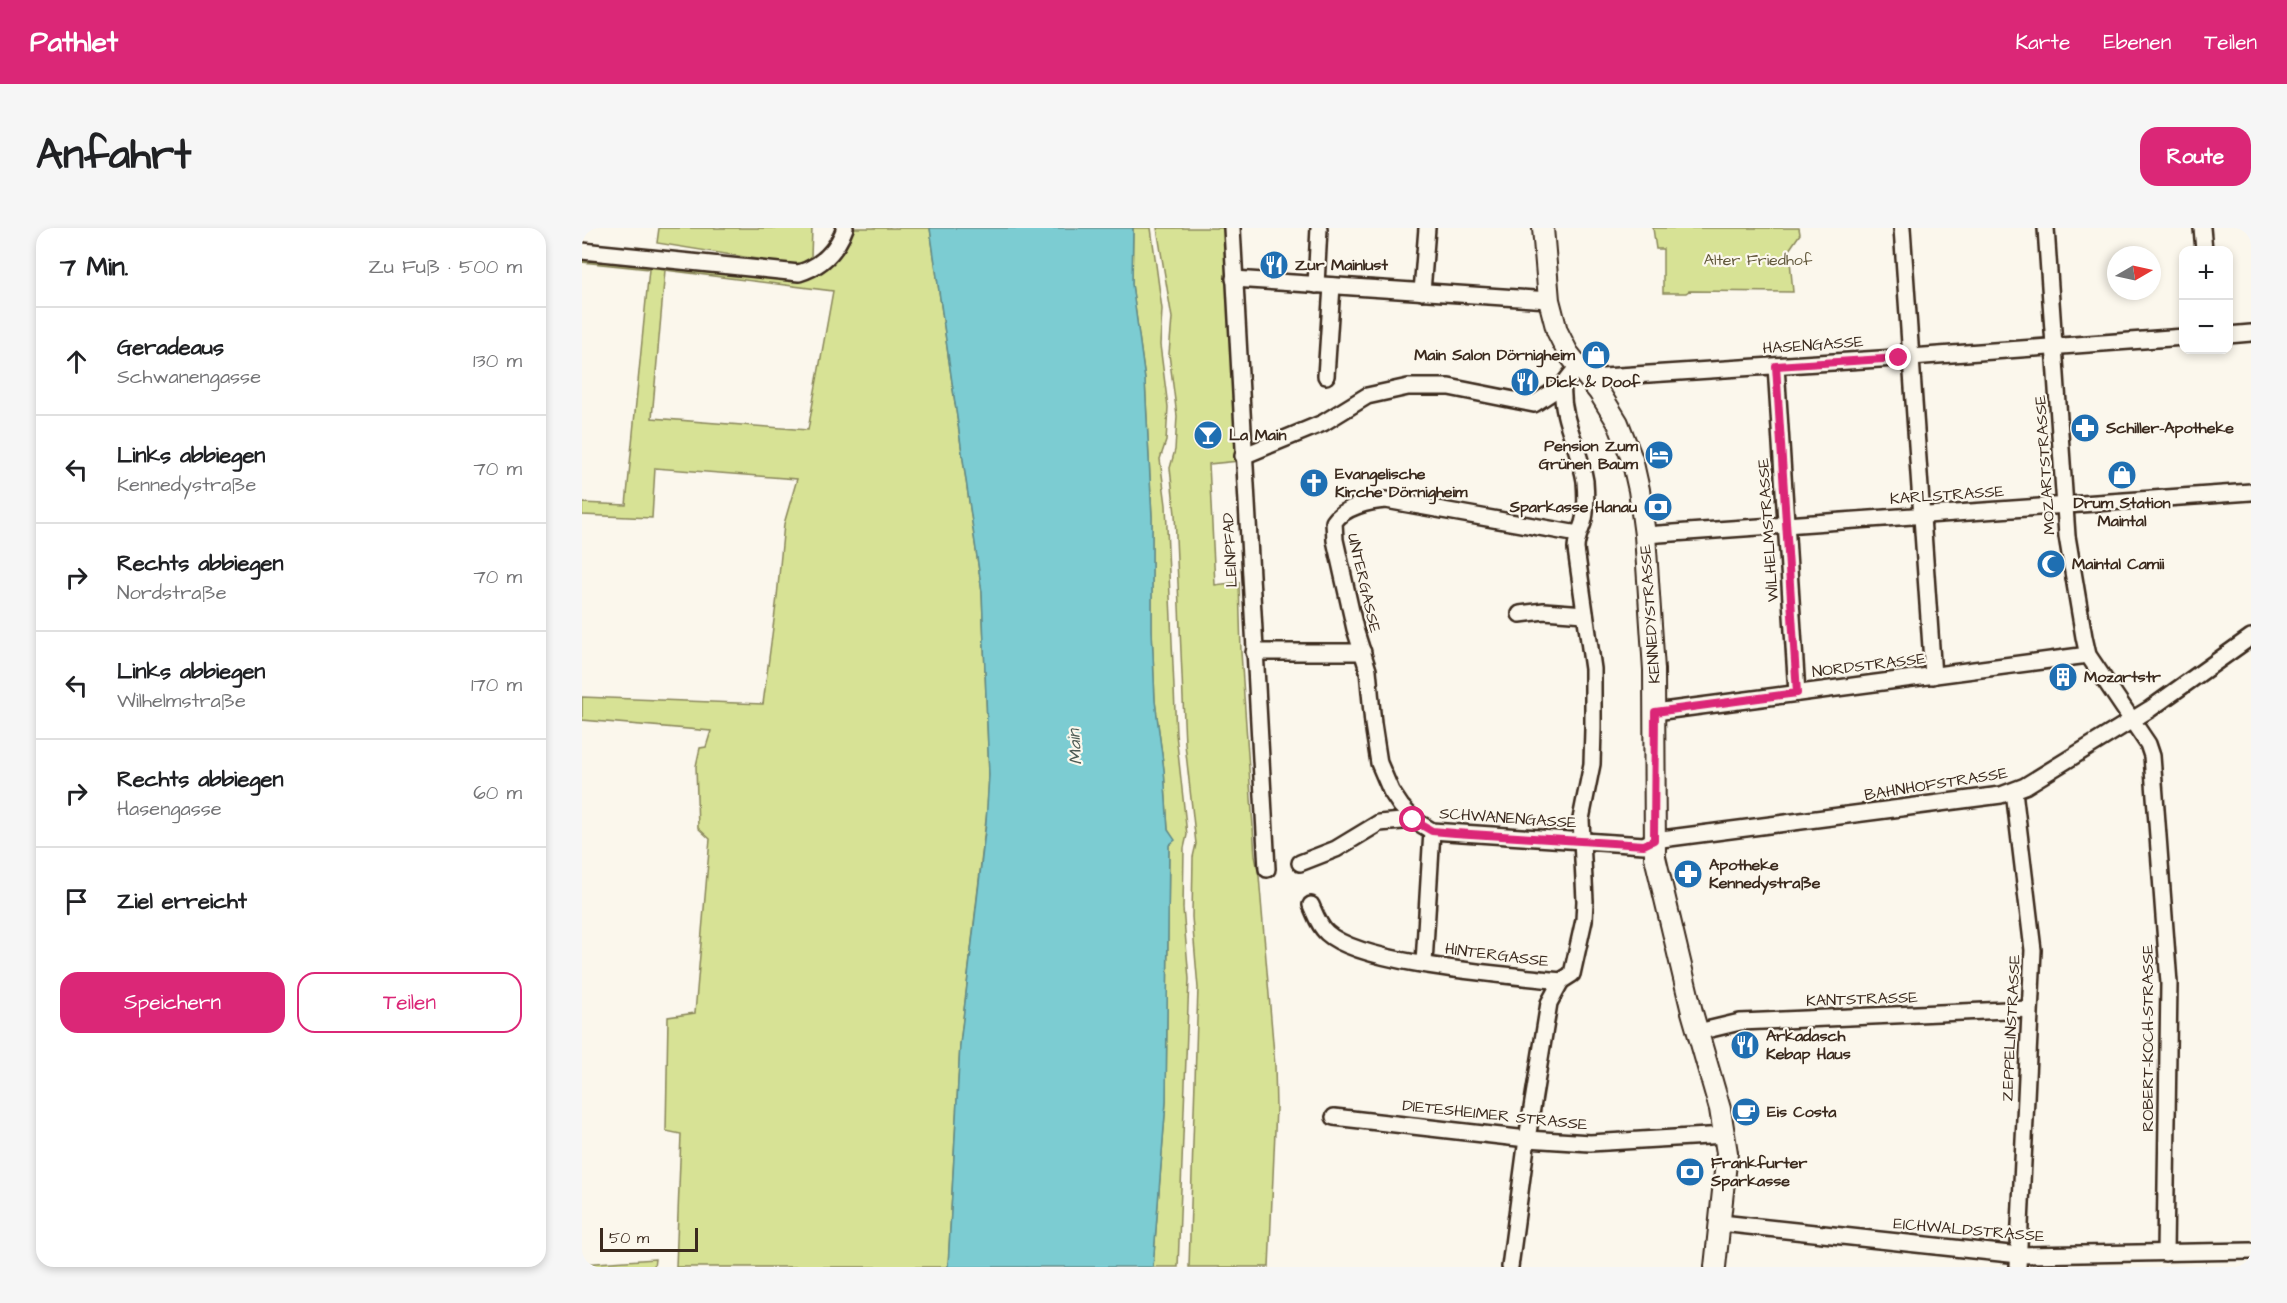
<!DOCTYPE html>
<html lang="de">
<meta charset="utf-8">
<style>
:root{--surface:#fff;--page:#f6f6f6;--text:#202124;--muted:#757577;--line:#e0e0e0;--accent:#db2777}
body{margin:0;font-family:"Architects Daughter",sans-serif;background:var(--page);color:var(--text)}
.controls{position:absolute;right:18px;top:18px;display:grid;overflow:hidden;border-radius:12px;box-shadow:0 3px 9px #0003}
.controls button{width:54px;height:54px;display:grid;place-items:center;padding:0;border:0;border-bottom:2px solid var(--line);background:var(--surface);color:var(--text);font:30px sans-serif}
.compass{position:absolute;left:1525px;top:18px;width:54px;height:54px;border-radius:50%;background:var(--surface);box-shadow:0 3px 9px #0003;rotate:81deg}
.scale{position:absolute;left:18px;bottom:15px;width:98px;box-sizing:border-box;padding-left:6px;border:3px solid #3b2a1e;border-top:0;font-size:16px;line-height:21px;white-space:nowrap;color:#3b2a1e;-webkit-text-stroke:4px #fbf7ec;paint-order:stroke}
.stop{position:absolute;width:18px;height:18px;margin:-14px;border:4px solid #db2777;border-radius:50%;background:#fff}
.stop.end{background:#db2777;border-color:#fff;box-shadow:0 2px 6px #0008}
.list{margin:0;padding:0;list-style:none}
h2{display:flex;justify-content:space-between;align-items:center;height:78px;margin:0;padding:0 24px;font-size:26px}
h2 small{font-size:20px;font-weight:400;color:var(--muted)}
.list li{display:grid;grid-template-columns:39px 1fr auto;gap:18px;align-items:center;box-sizing:border-box;height:108px;padding:0 24px;border-top:2px solid var(--line)}
.list b{display:block;font-size:22px;white-space:nowrap}
.list p{margin:0;font-size:20px;white-space:nowrap;color:var(--muted)}
.list em{font-size:20px;font-style:normal;color:var(--muted)}
.actions{display:flex;gap:12px;padding:18px 24px}
.actions a{flex:1;padding:14px 0;border:2px solid var(--accent);border-radius:18px;text-align:center;font-size:21px;color:var(--accent)}
.actions .main{background:var(--accent);color:#fff}
.icon{flex:none;width:33px;height:33px;fill:none;stroke:currentColor;stroke-width:2;stroke-linecap:round;stroke-linejoin:round}
.map{position:relative;flex:none;width:1669px;height:1039px;overflow:hidden;border-radius:18px}
header{display:flex;align-items:center;gap:36px;box-sizing:border-box;height:84px;padding:0 30px;background:var(--accent);color:#fff}
header strong{font-size:28px}
nav{display:flex;gap:33px;margin-inline-start:auto;font-size:21px}
.intro{display:flex;align-items:center;justify-content:space-between;box-sizing:border-box;height:144px;padding:0 36px}
h1{margin:0;font-size:42px}
.button{padding:15px 27px;border-radius:18px;background:var(--accent);color:#fff;font-size:21px;font-weight:700}
main{display:flex;gap:36px;padding:0 36px}
aside{flex:1;background:var(--surface);border-radius:18px;box-shadow:0 3px 9px #0003}
.map>svg:first-child{display:block}
.green{fill:#d7e295;stroke:#89865a;stroke-width:1.5;fill-rule:evenodd}
.water{fill:#7bccd2;stroke:#618b8a;stroke-width:1.5}
.lines{fill:none;stroke-linecap:round;stroke-linejoin:round}
.minor-casing{stroke:#3b2a1e;stroke-width:20}
.major-casing{stroke:#3b2a1e;stroke-width:24}
.minor{stroke:#fbf7ec;stroke-width:15}
.major{stroke:#fbf7ec;stroke-width:20}
.route{stroke:#db2777;stroke-width:8}
.labels{text-anchor:middle;dominant-baseline:central;stroke-width:4.5;stroke-linejoin:round;paint-order:stroke}
.park-label{font-size:16px;fill:#62583c;stroke:#fbf7ec}
.poi-label{font-size:16px;font-weight:bold;fill:#3b2a1e;stroke:#fbf7ec;text-anchor:start}
.street-label{font-size:16px;fill:#3b2a1e;stroke:#fbf7ec}
.water-label{font-size:18px;font-style:italic;fill:#4e5b54;stroke:#fbf7ec}
</style>
<header>
<strong>Pathlet</strong>
<nav><a>Karte</a><a>Ebenen</a><a>Teilen</a></nav>
</header>
<div class="intro"><h1>Anfahrt</h1><a class="button">Route</a></div>
<main>
<aside>
<h2>7 Min.<small>Zu Fuß · 500 m</small></h2>
<ul class="list">
<li><svg class="icon" aria-label="ahead" viewBox="0 0 24 24"><path d="M12 20V5M6 11l6-6 6 6"/></svg><div><b>Geradeaus</b><p>Schwanengasse</p></div><em>130 m</em></li>
<li><svg class="icon" aria-label="left" viewBox="0 0 24 24"><path d="M17 20v-9H6M10 6l-5 5 5 5"/></svg><div><b>Links abbiegen</b><p>Kennedystraße</p></div><em>70 m</em></li>
<li><svg class="icon" aria-label="right" viewBox="0 0 24 24"><path d="M7 20v-9h11M14 6l5 5-5 5"/></svg><div><b>Rechts abbiegen</b><p>Nordstraße</p></div><em>70 m</em></li>
<li><svg class="icon" aria-label="left" viewBox="0 0 24 24"><path d="M17 20v-9H6M10 6l-5 5 5 5"/></svg><div><b>Links abbiegen</b><p>Wilhelmstraße</p></div><em>170 m</em></li>
<li><svg class="icon" aria-label="right" viewBox="0 0 24 24"><path d="M7 20v-9h11M14 6l5 5-5 5"/></svg><div><b>Rechts abbiegen</b><p>Hasengasse</p></div><em>60 m</em></li>
<li><svg class="icon" aria-label="arrive" viewBox="0 0 24 24"><path d="M6 21V4h12l-3 4 3 4H6"/></svg><div><b>Ziel erreicht</b></div></li>
</ul>
<div class="actions"><a class="main">Speichern</a><a>Teilen</a></div>
</aside>
<div class="map">
<svg width="1669" height="1039" viewBox="0 0 1669 1039">
<rect width="100%" height="100%" fill="#fbf7ec"/>
<filter id="ink" filterUnits="userSpaceOnUse"><feTurbulence type="fractalNoise" baseFrequency=".0167" numOctaves="2"/><feDisplacementMap in="SourceGraphic" scale="12" xChannelSelector="R" yChannelSelector="G"/><feConvolveMatrix kernelMatrix="1 2 1 2 8 2 1 2 1" color-interpolation-filters="sRGB"/></filter>
<g filter="url(#ink)">
<g class="green">
<path d="M77,0H230L229,29L221,36L212,37L75,15Z"/>
<path d="M272,0H348L400,364L407,547L405,583L378,817L366,1039H94L99,906L84,903L86,789L113,785L128,611L116,600L114,538L118,520L124,519L129,503L0,492V469L181,476L195,369L202,296L215,251L73,240L70,290L0,287V275L44,277L67,41L0,34V29L222,51C253,37 258,32 272,0ZM83,42L251,63L226,202L70,190Z"/>
<path d="M551,0H569L580,81L578,117L586,179L584,213L578,231L584,277L594,506L605,607L602,620L601,680L607,751L596,1039H571L584,874L587,617L592,612L586,602L582,542L573,473L570,402V289L563,152L550,56Z"/>
<path d="M575,0H647L657,233L627,236L633,357L657,354L659,424L673,628L677,648L693,838L694,880L687,1039H607L616,760L610,689L611,629L614,616L603,516L593,286L588,240L593,222L595,188L587,126L590,90Z"/>
<path d="M1071,0H1217L1218,6L1207,22L1211,64L1107,63L1104,65H1081V21H1074Z"/>
<path d="M73,1031L72,1039H0V1036Z"/>
</g>
<path class="water" d="M348,0H551L550,56L563,152L570,289V402L573,473L582,542L586,602L593,612L587,617L584,874L571,1039H366L378,817L404,595L407,547L400,364Z"/>
<g class="lines">
<g class="minor-casing">
<g id="minor">
<path d="M650,0L685,641"/>
<path d="M1320,0L1351,448"/>
<path d="M1464,0L1485,308L1502,409L1506,427L1566,516L1570,528L1587,755L1583,1025"/>
<path d="M1620,0L1622,22"/>
<path d="M0,23L217,45C240,38 255,22 263,0"/>
<path d="M652,51L967,72"/>
<path d="M734,57L737,0"/>
<path d="M840,64L845,0"/>
<path d="M1646,107L1669,105"/>
<path d="M1194,138L1215,465"/>
<path d="M744,148L750,58"/>
<path d="M1006,150L1329,129L1602,109"/>
<path d="M661,228L741,195L785,168L826,159H867L952,176L981,157L996,138"/>
<path d="M996,306L804,272C787,273 762,279 752,294L753,312L773,401L786,442L791,496L797,535L809,563L819,578L832,592L850,603L1062,617L1072,612L1419,567L1443,558L1568,481L1669,409"/>
<path d="M1063,307L1669,264"/>
<path d="M938,386L962,383L1003,386"/>
<path d="M672,424H781"/>
<path d="M1073,484L1506,427"/>
<path d="M1432,563L1451,722L1436,1039"/>
<path d="M718,635L754,621L797,595L832,592"/>
<path d="M729,677C733,686 737,698 745,705C780,737 927,747 979,753L990,746L1002,692L1003,673L999,591L1010,536L1011,501V441L994,321C994,311 998,304 1001,295C1005,282 1004,266 1003,253C998,221 978,190 981,157"/>
<path d="M842,735L850,603"/>
<path d="M1116,804L1158,794L1447,781"/>
<path d="M752,889L945,911L1008,915L1143,907"/>
<path d="M1139,995L1437,1027L1669,1023"/>
<path d="M928,1039L945,911L967,775L979,753"/>
</g>
</g>
<g class="major-casing">
<path id="major" d="M961,0L967,72L975,103L986,125L1017,164L1036,195L1050,231L1057,262L1063,307L1072,442L1073,629L1110,784L1138,881L1145,925L1133,1039"/>
</g>
<use href="#minor" class="minor"/>
<use href="#major" class="major"/>
</g>
</g>
<g class="lines" filter="url(#ink)">
<path class="route" d="M831,592L850,603L873,605L1062,617L1072,612L1073,484L1215,465L1194,138L1317,130"/>
</g>
<defs>
<g id="restaurant-disc" transform="scale(1.5)"><circle r="9.5" fill="#1f6fb2" stroke="#fbf7ec"/><path d="M-5-6h1v4h1v-4h1v4h1v-4h1v5L-1.5 .5V6h-2V.5L-5-1ZM5-6V6H3V1.5H1.5Q1.5-4 5-6Z" fill="#fff"/></g>
<g id="shop-disc" transform="scale(1.5)"><circle r="9.5" fill="#1f6fb2" stroke="#fbf7ec"/><path d="M-5-2.5h2.3a2.7 3.5 0 0 1 5.4 0H5L5.5 6h-11ZM-1.5-2.5h3a1.5 2.3 0 0 0-3 0Z" fill="#fff"/></g>
<g id="pharmacy-disc" transform="scale(1.5)"><circle r="9.5" fill="#1f6fb2" stroke="#fbf7ec"/><path d="M-2-6h4v4h4v4h-4v4h-4v-4h-4v-4h4Z" fill="#fff"/></g>
<g id="bar-disc" transform="scale(1.5)"><circle r="9.5" fill="#1f6fb2" stroke="#fbf7ec"/><path d="M-6-5H6L.8 .8V4.5H3.5V6h-7V4.5H-.8V.8Z" fill="#fff"/></g>
<g id="hotel-disc" transform="scale(1.5)"><circle r="9.5" fill="#1f6fb2" stroke="#fbf7ec"/><path d="M-6-4.5h1.5V1H6V5H4.5V3h-9V5H-6ZM-4 0a1.8 1.8 0 1 1 3.6 0ZM.5 0V-2.5h3Q6-2.5 6 0Z" fill="#fff"/></g>
<g id="church-disc" transform="scale(1.5)"><circle r="9.5" fill="#1f6fb2" stroke="#fbf7ec"/><path d="M-1.2-6h2.4v3.5h3.3v2.4h-3.3V6h-2.4V-.1h-3.3v-2.4h3.3Z" fill="#fff"/></g>
<g id="bank-disc" transform="scale(1.5)"><circle r="9.5" fill="#1f6fb2" stroke="#fbf7ec"/><path d="M-6-4H6V4H-6ZM0-2.3a2.3 2.3 0 1 0 0 4.6a2.3 2.3 0 1 0 0-4.6Z" fill="#fff"/></g>
<g id="mosque-disc" transform="scale(1.5)"><circle r="9.5" fill="#1f6fb2" stroke="#fbf7ec"/><path d="M3.5-4.9A6 6 0 1 0 3.5 4.9A5 5 0 1 1 3.5-4.9Z" fill="#fff"/></g>
<g id="building-disc" transform="scale(1.5)"><circle r="9.5" fill="#1f6fb2" stroke="#fbf7ec"/><path d="M-4-6H4V6H1V3H-1V6H-4ZM-2.5-4.3h1.7v1.8h-1.7ZM.8-4.3h1.7v1.8H.8ZM-2.5-1h1.7V.8h-1.7ZM.8-1h1.7V.8H.8Z" fill="#fff"/></g>
<g id="cafe-disc" transform="scale(1.5)"><circle r="9.5" fill="#1f6fb2" stroke="#fbf7ec"/><path d="M-5.5-4.5H6V0H3Q3 3.5 0 3.5H-2.5Q-5.5 3.5-5.5 0ZM3-3.2v2h1.7v-2ZM-6 4.5H4V6H-6Z" fill="#fff"/></g>
</defs>
<g fill-rule="evenodd">
<use href="#restaurant-disc" x="692" y="37"/>
<use href="#shop-disc" x="1014" y="127"/>
<use href="#restaurant-disc" x="943" y="154"/>
<use href="#pharmacy-disc" x="1503" y="200"/>
<use href="#bar-disc" x="626" y="207"/>
<use href="#hotel-disc" x="1077" y="227"/>
<use href="#shop-disc" x="1540" y="247"/>
<use href="#church-disc" x="732" y="255"/>
<use href="#bank-disc" x="1076" y="279"/>
<use href="#mosque-disc" x="1469" y="336"/>
<use href="#building-disc" x="1481" y="449"/>
<use href="#pharmacy-disc" x="1106" y="646"/>
<use href="#restaurant-disc" x="1163" y="817"/>
<use href="#cafe-disc" x="1164" y="884"/>
<use href="#bank-disc" x="1108" y="944"/>
</g>
<g class="labels">
<g class="park-label">
<text x="1176" y="32">Alter Friedhof</text>
</g>
<g class="poi-label">
<text x="713" y="37">Zur Mainlust</text>
<text x="993" y="127" text-anchor="end">Main Salon Dörnigheim</text>
<text x="964" y="154">Dick &amp; Doof</text>
<text x="1524" y="200">Schiller-Apotheke</text>
<text x="647" y="207">La Main</text>
<text x="1056" y="218" text-anchor="end">Pension Zum<tspan x="1056" dy="18">Grünen Baum</tspan></text>
<text x="753" y="246">Evangelische<tspan x="753" dy="18">Kirche Dörnigheim</tspan></text>
<text x="1540" y="275" text-anchor="middle">Drum Station<tspan x="1540" dy="18">Maintal</tspan></text>
<text x="1055" y="279" text-anchor="end">Sparkasse Hanau</text>
<text x="1490" y="336">Maintal Camii</text>
<text x="1502" y="449">Mozartstr</text>
<text x="1127" y="637">Apotheke<tspan x="1127" dy="18">Kennedystraße</tspan></text>
<text x="1184" y="808">Arkadasch<tspan x="1184" dy="18">Kebap Haus</tspan></text>
<text x="1185" y="884">Eis Costa</text>
<text x="1129" y="935">Frankfurter<tspan x="1129" dy="18">Sparkasse</tspan></text>
</g>
<g class="street-label">
<text transform="translate(1231 117) rotate(-4)">HASENGASSE</text>
<text transform="translate(1463 237) rotate(-94)">MOZARTSTRASSE</text>
<text transform="translate(1365 267) rotate(-4)">KARLSTRASSE</text>
<text transform="translate(1186 302) rotate(-94)">WILHELMSTRASSE</text>
<text transform="translate(648 322) rotate(-93)">LEINPFAD</text>
<text transform="translate(782 355) rotate(77)">UNTERGASSE</text>
<text transform="translate(1068 386) rotate(-94)">KENNEDYSTRASSE</text>
<text transform="translate(1287 437) rotate(-7)">NORDSTRASSE</text>
<text transform="translate(1354 556) rotate(-9)">BAHNHOFSTRASSE</text>
<text transform="translate(926 590) rotate(4)">SCHWANENGASSE</text>
<text transform="translate(915 727) rotate(7)">HINTERGASSE</text>
<text transform="translate(1280 771) rotate(-2)">KANTSTRASSE</text>
<text transform="translate(1429 800) rotate(-87)">ZEPPELINSTRASSE</text>
<text transform="translate(1566 810) rotate(-90)">ROBERT-KOCH-STRASSE</text>
<text transform="translate(913 887) rotate(6)">DIETESHEIMER STRASSE</text>
<text transform="translate(1387 1002) rotate(5)">EICHWALDSTRASSE</text>
</g>
<g class="water-label">
<text transform="translate(493 519) rotate(-94)">Main</text>
</g>
</g>
</svg>
<div class="controls">
<button>+</button>
<button>−</button>
</div>
<svg class="compass" viewBox="-18 -18 36 36"><path d="M0-13l5 13h-10z" fill="#e53935"/><path d="M0 13l5-13h-10z" fill="#757577"/></svg>
<div class="scale">50 m</div>
<div class="stop" style="left:831px;top:592px"></div>
<div class="stop end" style="left:1317px;top:130px"></div>
</div>
</main>
